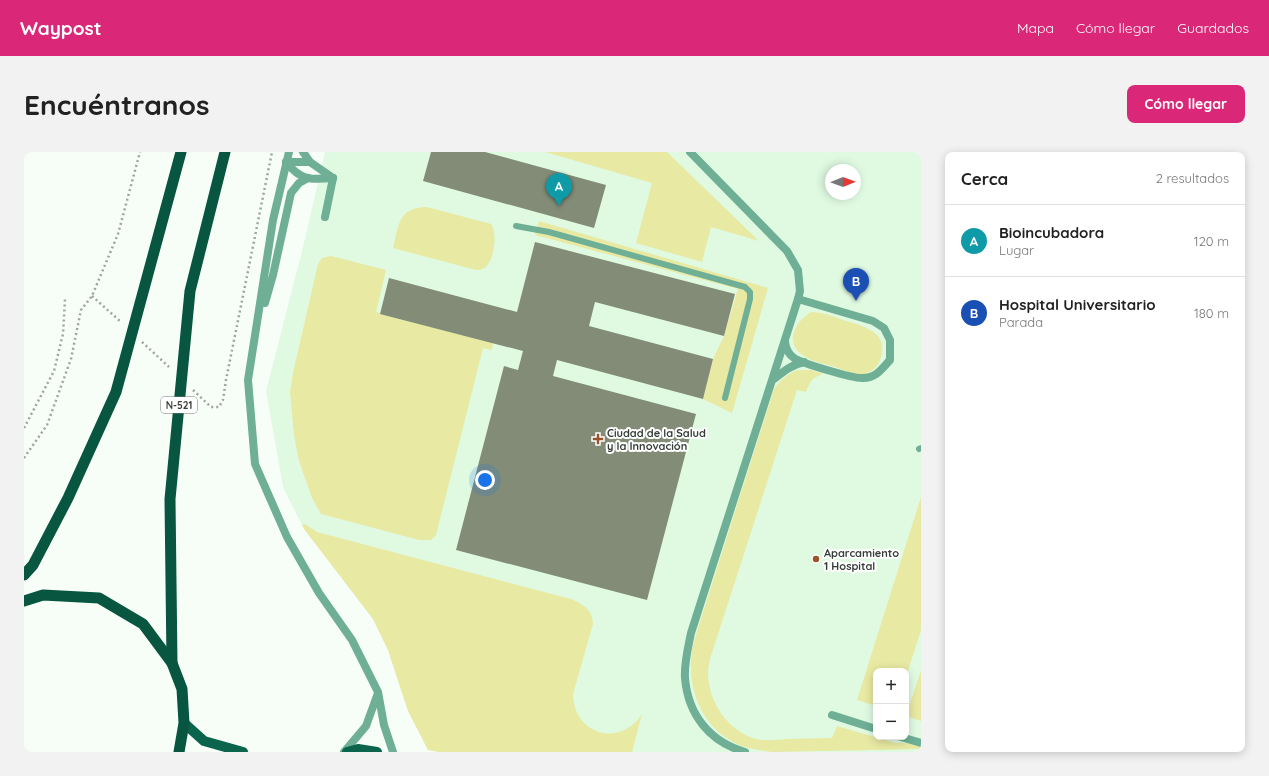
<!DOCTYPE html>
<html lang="es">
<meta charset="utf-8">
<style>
:root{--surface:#fff;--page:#f2f2f2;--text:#222;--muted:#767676;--line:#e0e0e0;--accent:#db2777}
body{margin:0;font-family:Quicksand,sans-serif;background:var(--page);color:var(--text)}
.controls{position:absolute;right:12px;bottom:12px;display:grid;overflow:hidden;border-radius:8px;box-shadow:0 2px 10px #0003}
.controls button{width:36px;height:36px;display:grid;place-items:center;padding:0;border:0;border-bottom:1px solid var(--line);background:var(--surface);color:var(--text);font:20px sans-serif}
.compass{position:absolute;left:801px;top:12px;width:36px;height:36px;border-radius:50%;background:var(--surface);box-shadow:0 2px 10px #0003;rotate:89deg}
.you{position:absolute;left:461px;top:328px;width:14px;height:14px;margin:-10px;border:3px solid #fff;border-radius:50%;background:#1a73e8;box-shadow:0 0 0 6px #1a73e833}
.badge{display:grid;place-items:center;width:26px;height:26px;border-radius:50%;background:var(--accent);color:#fff;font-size:13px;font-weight:700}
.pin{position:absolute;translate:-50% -33px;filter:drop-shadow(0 1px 2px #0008)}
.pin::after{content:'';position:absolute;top:21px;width:14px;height:12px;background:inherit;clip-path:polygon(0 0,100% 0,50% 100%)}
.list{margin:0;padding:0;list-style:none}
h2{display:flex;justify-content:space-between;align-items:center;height:52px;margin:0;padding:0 16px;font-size:17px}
h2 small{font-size:13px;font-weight:400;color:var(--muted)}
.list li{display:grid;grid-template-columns:26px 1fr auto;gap:12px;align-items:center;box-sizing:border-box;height:72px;padding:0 16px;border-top:1px solid var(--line)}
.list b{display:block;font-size:15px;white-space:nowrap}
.list p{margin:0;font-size:13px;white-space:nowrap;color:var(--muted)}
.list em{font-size:13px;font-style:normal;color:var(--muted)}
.map{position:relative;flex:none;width:897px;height:600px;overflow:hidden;border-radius:8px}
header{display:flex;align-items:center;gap:24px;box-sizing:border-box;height:56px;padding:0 20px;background:var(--accent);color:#fff}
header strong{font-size:19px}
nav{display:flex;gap:22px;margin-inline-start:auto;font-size:14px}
.intro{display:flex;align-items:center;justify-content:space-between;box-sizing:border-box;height:96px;padding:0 24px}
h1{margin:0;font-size:28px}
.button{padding:10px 18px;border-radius:8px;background:var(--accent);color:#fff;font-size:14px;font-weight:700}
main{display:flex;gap:24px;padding:0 24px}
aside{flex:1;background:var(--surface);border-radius:8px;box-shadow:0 2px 10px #0003}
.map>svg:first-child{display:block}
.built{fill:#e0fae2;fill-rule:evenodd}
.green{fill:#e8e9a2}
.building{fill:#828c77}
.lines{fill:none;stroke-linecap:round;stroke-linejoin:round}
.path{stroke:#9da59e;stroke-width:2.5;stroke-dasharray:2 3;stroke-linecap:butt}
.service{stroke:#6eaf96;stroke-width:6}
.minor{stroke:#6eaf96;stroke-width:8}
.primary{stroke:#0b644c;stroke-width:10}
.trunk{stroke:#085640;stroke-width:11}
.poi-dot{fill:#9a542b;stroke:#fff;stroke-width:1.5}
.labels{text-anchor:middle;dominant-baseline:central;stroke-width:4;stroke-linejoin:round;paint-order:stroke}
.shield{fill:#fff;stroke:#727873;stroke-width:1}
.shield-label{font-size:10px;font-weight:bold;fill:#363e37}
.poi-label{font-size:11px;font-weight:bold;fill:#363e37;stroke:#fff;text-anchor:start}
</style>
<header>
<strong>Waypost</strong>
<nav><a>Mapa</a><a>Cómo llegar</a><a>Guardados</a></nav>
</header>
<div class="intro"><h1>Encuéntranos</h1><a class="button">Cómo llegar</a></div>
<main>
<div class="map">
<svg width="897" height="600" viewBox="0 0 897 600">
<rect width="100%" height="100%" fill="#f6fef7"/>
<path class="built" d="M301,0H897V600H415L404,598L384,559L364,498L349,467L280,377L259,335L242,239L279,95ZM807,18H831V42H807ZM852,519H882V585H852Z"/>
<g class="green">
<path d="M521,0H643L735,89L687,75L678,110L612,91L628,31Z"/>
<path d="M403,55L467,72C474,82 470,108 461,116C458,117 455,118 452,118L369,96C375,72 374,56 403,55Z"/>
<path d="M515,69L744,136L708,261L679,247L689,207L700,184L714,137L511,83Z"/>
<path d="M307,104L362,118L352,160L469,191L468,198L459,196L412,383L407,388H395L297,362L288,346L275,309L270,283L266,240L269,221L294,112L298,106Z"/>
<path d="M787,160C798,160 808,164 819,168C839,174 867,180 856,208C854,214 848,220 841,222C832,224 820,218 811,215C801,212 788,210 780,204C759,191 771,170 787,160Z"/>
<path d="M774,218H788L799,222C788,226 786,229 782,240L773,238L686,507C685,512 684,517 684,522C685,551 704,579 732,587C742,589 753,588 763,587C778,587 793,586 808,586L813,574L871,591H886L897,594V597L748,600C737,598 725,597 715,593C679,577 662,538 668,499C669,491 672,483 674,476L750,237C757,227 763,222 774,218Z"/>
<path d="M897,345V478L882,525V519H852V554L833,548Z"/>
<path d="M281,372L293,380L547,447C559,452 569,458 569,472L549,542C550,583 596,596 618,562L608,600H415L404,598L384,559L364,498L349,467L280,377L278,373Z"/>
<path d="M897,518V569L882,564Z"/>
</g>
<g class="building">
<path d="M407,0H461L582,33L570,76L399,29Z"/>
<path d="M511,90L711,142L700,184L571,150L565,174L689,207L679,247L533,208L529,224L672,262L623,448L432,398L480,214L494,218L499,199L356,162L365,126L493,160Z"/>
</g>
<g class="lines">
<g class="path">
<path d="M68,144L97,170"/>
<path d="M118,190L145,215"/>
<path d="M169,238L187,255H195L199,248L202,228L248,0"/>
<path d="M0,276L30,219L39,182L41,147"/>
<path d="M0,306L23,273L47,207L57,158L68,144L94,82L116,0"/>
</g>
<g class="service">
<path d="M492,74L525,80L721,135L726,140V147L701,246"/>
<path d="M895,297L897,296"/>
</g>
<g class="minor">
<path d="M265,0L249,68L224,228L231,312L263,385L295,441L328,488L354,540L360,573L369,600"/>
<path d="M279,0L286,10"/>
<path d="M666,0L763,99L774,118L776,139L774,147L667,481C664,496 660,511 661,526C664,563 686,590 721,600"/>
<path d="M262,10C277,29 287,28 309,26"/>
<path d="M262,10H286L309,26"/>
<path d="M301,65L309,26"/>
<path d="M241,151L249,123L267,41L275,31L284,26"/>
<path d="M761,190C762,197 764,202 770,206C777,211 830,227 839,226C852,226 858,217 866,208V188L860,176L849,169L774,147"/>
<path d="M750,227C760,219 767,213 780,210"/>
<path d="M808,563L852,577"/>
<path d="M877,585L897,591"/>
<path d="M320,600L342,574L354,541"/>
</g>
<g class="primary">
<path d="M160,571L180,589L219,600"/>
<path d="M323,600L334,597L353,600"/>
</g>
<g class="trunk">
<path d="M0,423L9,413L44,346L92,240L157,0"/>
<path d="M0,449L19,443L75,446L119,472L148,511L158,537L160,571L155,600"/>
<path d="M148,511L146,347L166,139L201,0"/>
</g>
</g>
<g class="poi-dot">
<path d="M572 281h4v4h4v4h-4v4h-4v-4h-4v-4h4z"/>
<circle cx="792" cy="407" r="4"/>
</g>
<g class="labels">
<rect class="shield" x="137" y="245" width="36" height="16" rx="3"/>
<g class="shield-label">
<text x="155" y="253">N-521</text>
</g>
<g class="poi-label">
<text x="583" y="281">Ciudad de la Salud<tspan x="583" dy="13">y la Innovación</tspan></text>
<text x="800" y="401">Aparcamiento<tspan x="800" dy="13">1 Hospital</tspan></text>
</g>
</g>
</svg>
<div class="controls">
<button>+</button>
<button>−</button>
</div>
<svg class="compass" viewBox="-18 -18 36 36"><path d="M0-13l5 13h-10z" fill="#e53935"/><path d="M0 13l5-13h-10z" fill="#767676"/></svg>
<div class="you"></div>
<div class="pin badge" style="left:535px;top:54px;background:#0f9aa8">A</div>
<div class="pin badge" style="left:832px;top:149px;background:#1a4fb4">B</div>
</div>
<aside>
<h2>Cerca<small>2 resultados</small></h2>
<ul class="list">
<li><span class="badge" style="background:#0f9aa8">A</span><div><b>Bioincubadora</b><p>Lugar</p></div><em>120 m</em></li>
<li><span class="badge" style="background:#1a4fb4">B</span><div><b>Hospital Universitario</b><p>Parada</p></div><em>180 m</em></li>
</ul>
</aside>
</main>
